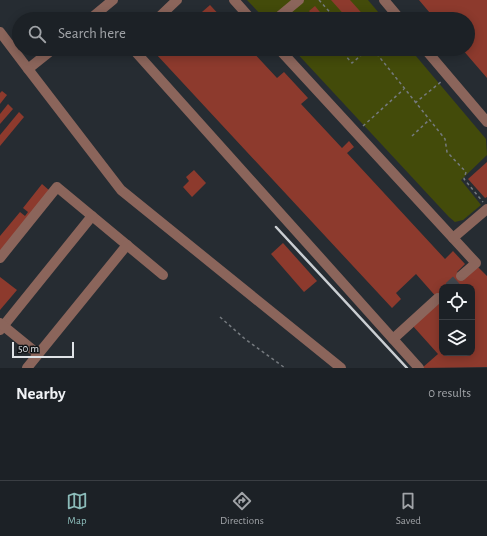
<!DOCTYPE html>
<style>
:root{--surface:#1c2126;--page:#292e32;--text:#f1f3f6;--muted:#a0a3a7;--line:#3a3e43;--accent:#8bbbb9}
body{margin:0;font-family:"Alegreya Sans",sans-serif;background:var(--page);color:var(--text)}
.controls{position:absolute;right:12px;bottom:12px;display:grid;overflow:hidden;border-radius:8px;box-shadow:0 2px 10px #0003}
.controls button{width:36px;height:36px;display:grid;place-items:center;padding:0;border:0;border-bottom:1px solid var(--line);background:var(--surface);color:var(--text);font:20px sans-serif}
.scale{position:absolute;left:12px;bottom:10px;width:62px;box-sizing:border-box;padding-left:4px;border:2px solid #dfe3e7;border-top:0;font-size:11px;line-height:14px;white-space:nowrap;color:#dfe3e7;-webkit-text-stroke:3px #111417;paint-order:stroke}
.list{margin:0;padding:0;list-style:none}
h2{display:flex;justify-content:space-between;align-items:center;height:52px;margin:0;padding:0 16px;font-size:17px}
h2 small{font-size:13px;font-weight:400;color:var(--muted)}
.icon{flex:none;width:22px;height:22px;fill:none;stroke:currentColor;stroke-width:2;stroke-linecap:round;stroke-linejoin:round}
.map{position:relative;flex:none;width:487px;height:368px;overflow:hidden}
.search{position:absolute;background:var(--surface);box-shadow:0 2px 10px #0003;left:12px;right:12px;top:12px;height:44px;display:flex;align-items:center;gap:10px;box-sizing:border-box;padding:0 14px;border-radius:22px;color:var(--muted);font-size:15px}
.sheet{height:112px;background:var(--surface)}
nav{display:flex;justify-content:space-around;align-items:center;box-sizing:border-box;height:56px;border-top:1px solid var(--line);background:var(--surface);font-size:11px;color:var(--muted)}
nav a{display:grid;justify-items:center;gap:2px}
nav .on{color:var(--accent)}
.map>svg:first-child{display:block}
.green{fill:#434b0a}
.building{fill:#8d3a2d;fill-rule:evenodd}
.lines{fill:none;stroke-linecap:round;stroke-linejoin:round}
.minor-tunnel{stroke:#42474d;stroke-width:10;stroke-dasharray:10 5;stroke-linecap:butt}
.path{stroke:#757a7f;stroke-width:1.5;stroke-dasharray:3 3;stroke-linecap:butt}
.minor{stroke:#8b655b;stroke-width:10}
.rail{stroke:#caced2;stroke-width:2.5}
</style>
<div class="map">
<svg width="487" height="368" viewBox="0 0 487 368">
<rect width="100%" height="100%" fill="#262c32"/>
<g class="green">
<path d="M247,0H368L384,19H265Z"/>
<path d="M293,49H410L486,139L487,155L461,180L481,205L463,220L455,222L449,217Z"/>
</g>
<g class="building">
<path d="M331,0H350L367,19H348Z"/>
<path d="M419,0H487V78L462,49H468V19H435Z"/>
<path d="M210,5L223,19H194Z"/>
<path d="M315,6L324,17L322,19H316L309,11Z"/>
<path d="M161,49H250L277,78L284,72L308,98L301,104L342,148L349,141L354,147L347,153L445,259L453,251L465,264L457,272L463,278L477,266L487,276V367L422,368L438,354L412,325L439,300L416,274L396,293L401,299L392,308L156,54ZM442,287H472V353H442Z"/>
<path d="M2,91L7,95L0,104V93Z"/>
<path d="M8,104L13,109L0,124V114Z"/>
<path d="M19,112L24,117L0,146V135Z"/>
<path d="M487,162V197L485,198L468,179Z"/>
<path d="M194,170L206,183L192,197L183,187L189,181L186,177Z"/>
<path d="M42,184L50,191L0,251V236L20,212L25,216L28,212L23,208Z"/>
<path d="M283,243L317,281L304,292L271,254Z"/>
<path d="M0,277L17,290L0,310Z"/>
</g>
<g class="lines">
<path class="minor-tunnel" d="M449,287L461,276"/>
<g class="path">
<path d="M319,0L336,19"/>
<path d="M351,49L345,55L352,63L365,52"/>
<path d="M362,49L365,52L369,49"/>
<path d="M373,49L445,139L447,152L466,172L464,179L483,202"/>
<path d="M415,103L442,81"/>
<path d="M363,126L404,89"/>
<path d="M412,136L429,120"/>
<path d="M220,317L245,339L285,368"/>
</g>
<g class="minor">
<path d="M234,0L251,19"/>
<path d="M384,0L400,19"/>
<path d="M90,19L113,0"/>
<path d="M157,19L177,0"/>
<path d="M276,19L299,0"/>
<path d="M0,32L28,69L53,49"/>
<path d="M133,49L419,368"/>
<path d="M279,49L476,263L461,276"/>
<path d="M425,49L487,122"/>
<path d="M28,69L121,190L341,368"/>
<path d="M92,216L163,275"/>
<path d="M453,238L487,209"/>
<path d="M0,258L57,187L92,216L0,330"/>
<path d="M0,323L38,354"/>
<path d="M393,339L438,298"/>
<path d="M27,368L127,245"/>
</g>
<path class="rail" d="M276,227L407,368"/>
</g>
</svg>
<div class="controls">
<button><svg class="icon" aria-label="locate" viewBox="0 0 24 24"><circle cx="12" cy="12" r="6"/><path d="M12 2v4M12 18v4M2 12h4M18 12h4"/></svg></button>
<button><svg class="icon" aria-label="layers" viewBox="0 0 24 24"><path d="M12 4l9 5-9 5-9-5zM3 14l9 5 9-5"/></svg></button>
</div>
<div class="scale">50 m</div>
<div class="search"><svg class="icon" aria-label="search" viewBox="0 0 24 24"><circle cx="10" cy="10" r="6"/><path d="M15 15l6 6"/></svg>Search here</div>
</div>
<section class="sheet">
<h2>Nearby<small>0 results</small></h2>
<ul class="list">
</ul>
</section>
<nav>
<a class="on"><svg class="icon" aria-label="map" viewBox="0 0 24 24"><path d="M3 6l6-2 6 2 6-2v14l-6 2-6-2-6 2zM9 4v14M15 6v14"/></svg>Map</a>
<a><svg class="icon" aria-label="directions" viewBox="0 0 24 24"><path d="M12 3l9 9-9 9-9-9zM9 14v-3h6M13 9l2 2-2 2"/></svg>Directions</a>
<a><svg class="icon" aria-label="saved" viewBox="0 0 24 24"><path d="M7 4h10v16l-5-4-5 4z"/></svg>Saved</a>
</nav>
